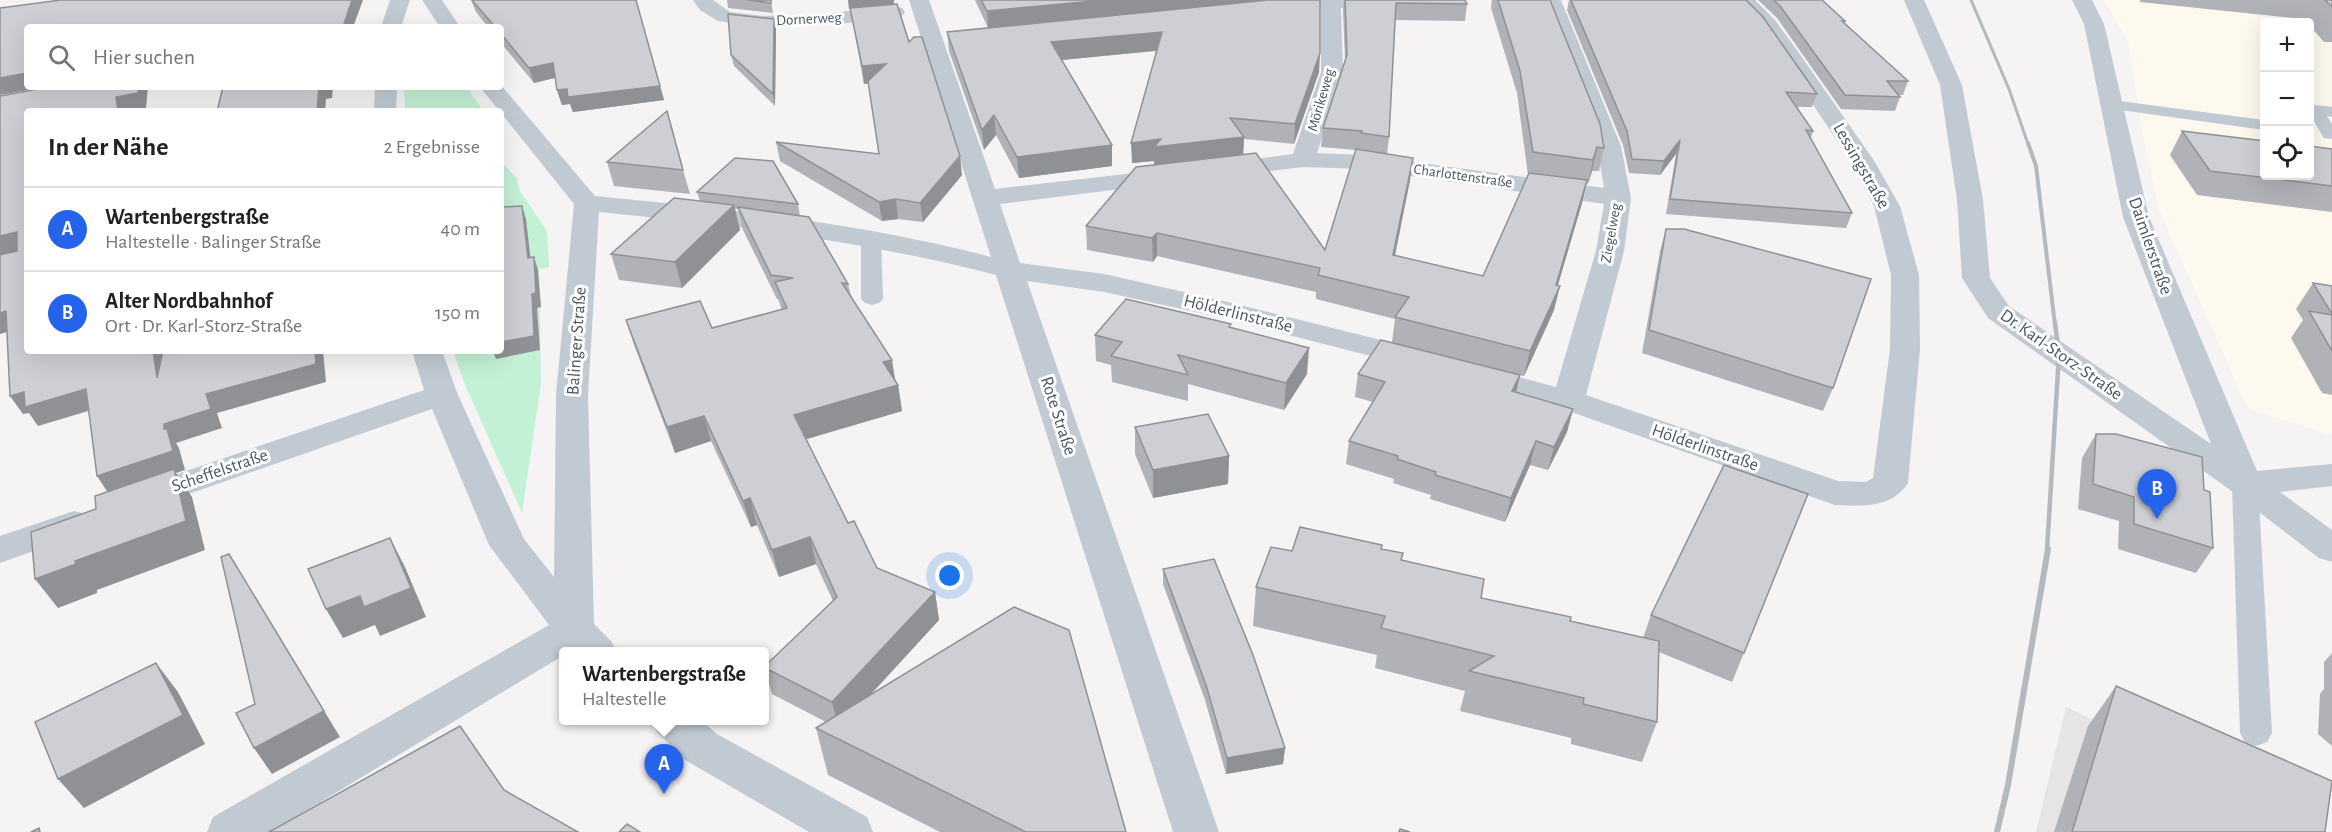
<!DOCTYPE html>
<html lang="de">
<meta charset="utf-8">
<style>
:root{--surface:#fff;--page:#f6f6f6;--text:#202124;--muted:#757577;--line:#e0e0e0;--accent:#2563eb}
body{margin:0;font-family:"Alegreya Sans",sans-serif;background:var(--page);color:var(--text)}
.controls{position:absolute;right:18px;top:18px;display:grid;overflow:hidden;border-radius:6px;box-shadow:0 6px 24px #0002}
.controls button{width:54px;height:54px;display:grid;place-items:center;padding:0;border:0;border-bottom:2px solid var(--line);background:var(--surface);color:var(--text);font:30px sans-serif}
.you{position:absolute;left:950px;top:576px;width:21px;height:21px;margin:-15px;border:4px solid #fff;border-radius:50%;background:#1a73e8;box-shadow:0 0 0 9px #1a73e833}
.badge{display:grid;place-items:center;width:39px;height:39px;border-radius:50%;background:var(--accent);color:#fff;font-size:20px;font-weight:700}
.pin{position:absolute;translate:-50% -50px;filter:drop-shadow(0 2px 3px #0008)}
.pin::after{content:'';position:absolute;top:32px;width:21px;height:18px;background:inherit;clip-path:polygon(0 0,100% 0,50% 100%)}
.popup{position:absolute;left:559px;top:647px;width:210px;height:78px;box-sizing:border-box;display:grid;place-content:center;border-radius:6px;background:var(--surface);filter:drop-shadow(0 2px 4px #0005);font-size:20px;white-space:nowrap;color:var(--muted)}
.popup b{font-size:22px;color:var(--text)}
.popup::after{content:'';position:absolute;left:50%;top:100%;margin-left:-12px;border:12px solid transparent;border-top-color:var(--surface)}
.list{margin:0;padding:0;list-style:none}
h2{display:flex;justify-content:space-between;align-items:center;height:78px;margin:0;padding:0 24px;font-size:26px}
h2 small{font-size:20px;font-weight:400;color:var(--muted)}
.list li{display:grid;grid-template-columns:39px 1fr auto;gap:18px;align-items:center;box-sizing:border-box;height:84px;padding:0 24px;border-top:2px solid var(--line)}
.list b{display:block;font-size:22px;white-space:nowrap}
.list p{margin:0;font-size:20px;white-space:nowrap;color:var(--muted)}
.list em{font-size:20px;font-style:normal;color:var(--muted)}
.icon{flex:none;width:33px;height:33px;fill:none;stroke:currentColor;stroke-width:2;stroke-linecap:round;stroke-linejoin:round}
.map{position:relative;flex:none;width:2332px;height:832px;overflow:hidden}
.search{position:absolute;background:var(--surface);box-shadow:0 6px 24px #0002;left:24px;top:24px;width:480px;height:66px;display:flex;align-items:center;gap:15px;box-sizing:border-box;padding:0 21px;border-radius:6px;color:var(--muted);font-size:22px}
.panel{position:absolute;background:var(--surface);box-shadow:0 6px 24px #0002;left:24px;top:108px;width:480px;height:246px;border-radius:6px}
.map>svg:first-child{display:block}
.commercial{fill:#fdf9ef;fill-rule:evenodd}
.education{fill:#e6e4e5}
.green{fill:#c3f1d5}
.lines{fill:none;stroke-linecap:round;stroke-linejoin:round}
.service{fill:#c1cad2;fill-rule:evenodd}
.minor{fill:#c1cad2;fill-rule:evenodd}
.rail-far3{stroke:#b5b8bd;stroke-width:3}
.rail-far2{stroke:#b5b8bd;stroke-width:4}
.rail-far1{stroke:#b5b8bd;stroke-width:4.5}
.rail{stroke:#b5b8bd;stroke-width:6}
.wall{fill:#b0b2b7}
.shaded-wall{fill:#909195}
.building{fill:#cdcfd5;stroke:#909195;stroke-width:1.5}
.labels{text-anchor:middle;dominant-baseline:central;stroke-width:6;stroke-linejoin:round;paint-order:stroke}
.far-street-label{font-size:15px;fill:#4a5661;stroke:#fff}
.street-label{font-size:18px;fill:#4a5661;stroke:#fff}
</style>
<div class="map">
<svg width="2332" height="832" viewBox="0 0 2332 832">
<rect width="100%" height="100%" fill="#f5f3f3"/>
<path class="commercial" d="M2104,0H2332V435L2248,409L2159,210L2143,135L2128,42ZM2264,22H2310V176H2264Z"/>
<path class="education" d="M2066,707L2327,832H2036Z"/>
<g class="green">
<path d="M404,87H467L483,111H405Z"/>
<path d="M501,161L517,179L520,191L547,231L549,267L539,269L541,383L522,513L466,387L453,351H501Z"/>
</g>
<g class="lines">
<g class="service">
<path d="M2112,100L2264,120V130L2106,108L2104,105L2106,102Z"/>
<path d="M2315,105L2332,107V117L2327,116L2332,124V139L2324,138L2310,115V106Z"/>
<path d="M871,233L878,235L881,239L883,299L879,303L872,305L865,303L861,299V239L864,235Z"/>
<path d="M2245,476L2254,478L2258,484L2272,733L2267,742L2256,746L2245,742L2240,733L2232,484L2236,478Z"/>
</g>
<g class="minor">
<path d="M390,0H410L401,27H381Z"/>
<path d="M422,0H442L460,27H440Z"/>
<path d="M693,0H713L730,12L764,16L829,13L895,6L902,8L905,12L902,16L895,18L829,25L764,28L718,21L700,10Z"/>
<path d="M909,0H929L995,189L1170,169L1179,171L1182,176L1179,181L1170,183L1000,204L1020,263L1104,274L1224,301L1429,352L1434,359L1429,366L1418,368L1222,318L1104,292L1027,281L1219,832H1173L996,275C866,241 733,225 599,212L588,395L594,624L611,641L617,652H564V655L271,832H207L213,817L549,625L489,545L432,409L140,511L127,507L122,499L127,491L424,390L412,351H442L458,395L524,539L554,577L556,395L574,204L480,87H501V85L595,196C728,209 861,223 991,257Z"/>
<path d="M1291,0H1376L1373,4L1341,8L1343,72L1317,153L1363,155L1604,188L1597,146L1541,0H1561L1621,146L1631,198L1624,251L1586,395L1838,481L1866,482L1873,478L1890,349L1891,275L1874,206L1849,159L1783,59L1761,28L1734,0H1755L1775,20L1799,53L1873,159L1900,206L1919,275L1920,349L1908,483C1891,509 1862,506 1835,505L1557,407L1462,381L1457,374L1462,367L1473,365L1556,387L1596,251L1604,204L1363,169L1303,167L1221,177L1212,175L1209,170L1212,165L1293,154L1321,72V9L1275,13L1268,11L1265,7L1268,3Z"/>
<path d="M1904,0H1924L1962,85L1983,200L1990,278L2009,306L2211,444L2123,217L2084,24L2072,0H2092L2104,24L2149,217L2257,471L2332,464V486L2280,492L2332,530V562L2319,558L2233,492L1988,318L1962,278L1957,200L1940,85Z"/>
<path d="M375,87H397L396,111H374Z"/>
<path d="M74,511L87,514L92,523L87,532L0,563V536Z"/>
<path d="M651,720H701L717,734L867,817L873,832H809L685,760L657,732Z"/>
</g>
<path class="rail-far3" d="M1971,0L2009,89L2028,144"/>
<path class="rail-far2" d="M2028,143L2036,166L2055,325"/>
<path class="rail-far1" d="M2047,550L2059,354L2055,323"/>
<path class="rail" d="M1997,832L2008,785L2048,549"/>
</g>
<g class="wall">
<path d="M471,0H636L664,100L573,112L570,104L562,105L557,90L555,78L534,83L501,43V27H488L476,12Z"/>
<path d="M727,0H771L773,13L728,8Z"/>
<path d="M975,0H1320L1319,72L1294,144L1244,139L1243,154L1325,250L1356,150L1321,147L1323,128L1345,61L1343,10L1344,0H1465L1467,4L1465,21L1395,20L1389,137L1387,154L1410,180L1395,256L1483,276L1528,175L1517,93L1491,8L1492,0H1550L1604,148L1599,171H1592L1588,184L1587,183L1582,203L1558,285L1554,310L1524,376L1520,375L1516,392L1573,409L1567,432L1548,470L1530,465L1505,522L1430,499L1431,495L1393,483L1394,479L1346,464L1349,441L1373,402L1355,397L1358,374L1392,342L1395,319L1316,299V292L1157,256L1153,262L1087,250L1086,226L1154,165V161L1132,163L1157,51L1061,60L1112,166L1019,178L996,135L984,150L949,51L947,32L988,28Z"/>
<path d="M1569,0H1746L1817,94L1812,107H1796L1813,131L1811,138L1852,213L1846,228L1666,214L1676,154L1660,175L1629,173L1623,145L1567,10Z"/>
<path d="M1758,0H1822L1845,21L1844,23L1908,81L1903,95H1898L1900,97L1895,111L1841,109L1777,18Z"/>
<path d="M2140,0H2332V42H2324L2310,26V22H2306L2302,19L2140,2Z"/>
<path d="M850,8L909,42L962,175L923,222L898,219L882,221L780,161L776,142L879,154L868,83L864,84Z"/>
<path d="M774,19L776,30L775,106L734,66L731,55Z"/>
<path d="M2182,131L2332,149V212L2197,195L2170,155Z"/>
<path d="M607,162L683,170L690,194L614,186Z"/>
<path d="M697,192L798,204L800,216L848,284L851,296L898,385L902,411L806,439L848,523L877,568L935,592L939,620L870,695L1126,832H940L828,775L816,728L826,722L772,694L765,671V666L833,601L816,564L779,577L757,525L751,527L711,441L675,453L634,345L626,320L712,328L782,310L778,299H777L743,230L738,209H735L740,230L682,288L619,280L611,254L700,201Z"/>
<path d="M1666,229L1833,388L1823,411L1642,353L1660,251Z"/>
<path d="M2313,283L2332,314V395L2322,393L2291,338L2303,320L2296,309Z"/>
<path d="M1231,328L1307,374L1284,410L1188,384V401L1112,382L1111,365L1096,361L1095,335Z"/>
<path d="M1135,427L1229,456L1228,484L1153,498L1135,454Z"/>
<path d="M2096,434L2204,490L2213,548L2196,573L2118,549L2119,521L2078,509L2082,458Z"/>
<path d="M1381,549L1402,560L1481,598L1570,621L1643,638L1651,615L1744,653L1732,682L1659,652L1657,722L1642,762L1571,744V738L1460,711L1465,691L1375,668L1377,655L1253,626L1256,587L1292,551Z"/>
<path d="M1163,569L1285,748L1283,764L1226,774L1205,700L1163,584Z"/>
<path d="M2332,653V746L2318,734L2320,694L2324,689V662Z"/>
<path d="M2116,686L2325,832H2054L2088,726Z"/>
</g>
<g class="shaded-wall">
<path d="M352,0H363L353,27H343Z"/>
<path d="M848,0H894V4L849,9Z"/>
<path d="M1104,0H1275L988,28L987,11Z"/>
<path d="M774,19L776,30L775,106L773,94Z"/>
<path d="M1162,32V50L1052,61L1051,42Z"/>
<path d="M1320,53L1319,72L1294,144L1295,124Z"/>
<path d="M553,63L558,77L534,83L529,68Z"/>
<path d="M886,64L888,82L864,84L862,66Z"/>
<path d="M27,73V87H45L0,95V78Z"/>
<path d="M660,86L664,100L573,112L570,104L562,105L557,90L567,89Z"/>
<path d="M139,87H148L146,108L133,111H118L116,97Z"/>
<path d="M319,87H333L332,98L326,99L325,111H317Z"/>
<path d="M994,115L996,135L984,150L982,130Z"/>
<path d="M1244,137L1243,158L1154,168V161L1132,163L1131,143L1161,139Z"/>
<path d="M1680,140L1676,154L1660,175L1664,161Z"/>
<path d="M1112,145V166L1019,178L1017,157Z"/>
<path d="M1597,147L1592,171L1588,184L1593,160Z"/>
<path d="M960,156L962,175L923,222L920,203Z"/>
<path d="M1413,158L1410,180L1390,279L1393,255Z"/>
<path d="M1587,180L1582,203L1554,298L1560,286L1554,310L1524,376L1530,351L1556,285Z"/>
<path d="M896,199L898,219L882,221L879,202Z"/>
<path d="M734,205L740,230L682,288L675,262Z"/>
<path d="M522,206L526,219L532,271L528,258Z"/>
<path d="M17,232L27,250L0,255V236Z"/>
<path d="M1157,233V256L1153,262L1152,238Z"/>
<path d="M534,257L538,270L541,307L537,308L540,350L496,359L493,351H501V342L532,294Z"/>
<path d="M6,311L18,329L0,334V313Z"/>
<path d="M1309,348L1307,374L1284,410L1286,383Z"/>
<path d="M153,351H161L168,397L157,378Z"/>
<path d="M315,351H323L326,382L217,413L222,428L176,443L179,448L185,470L176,473L192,497L205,550L97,590V593L58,608L35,579L75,561L110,496L97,476L164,429V424L206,394Z"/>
<path d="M892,360L896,385L883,362Z"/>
<path d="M1520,375L1515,398L1512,391Z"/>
<path d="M898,385L902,411L800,441L794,415Z"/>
<path d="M86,389L98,408L38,426L29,413L23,414L10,396L24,392Z"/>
<path d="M1573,409L1567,432L1548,470L1554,447Z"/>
<path d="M704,416L711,441L675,453L667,427Z"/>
<path d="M1536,441L1530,465L1505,522L1511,498Z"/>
<path d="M1229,456L1228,484L1153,498V470Z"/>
<path d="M750,498L757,525L751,527L743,501Z"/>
<path d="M810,537L816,564L779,577L772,550Z"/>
<path d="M390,538L405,567L426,617L380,636L375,625L343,638L326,609Z"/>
<path d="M229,554L340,737L272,774L254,748L324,711Z"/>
<path d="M935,592L939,620L839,729L832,702Z"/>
<path d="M156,663L178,692L205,744L84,808L58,779Z"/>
<path d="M1285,748L1283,764L1226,774L1227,758Z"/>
</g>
<g class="building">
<path d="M61,0H352L343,27H230V25L218,27H27V73L0,78V8Z"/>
<path d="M472,0H636L660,86L568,97L567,89L557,90L553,63L529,68L501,34V27H495Z"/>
<path d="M748,0H771V3Z"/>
<path d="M981,0H1104L987,11Z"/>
<path d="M1268,0H1320V53L1295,124L1230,118L1244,137L1154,147L1161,139L1131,143L1162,32L1051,42L1112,145L1017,157L994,115L982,130L947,32Z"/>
<path d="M1345,0H1465L1467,4L1396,3L1389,137L1361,133L1362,131L1323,128L1347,55Z"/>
<path d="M1498,0H1550L1600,124L1604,148L1597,147L1593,160L1533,152L1520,71Z"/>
<path d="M1571,0H1746L1763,17L1817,94L1786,92L1813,131L1806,130L1852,213L1670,199L1680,140L1664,161L1632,159L1627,131Z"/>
<path d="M1774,0H1822L1845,21H1842L1908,81H1887L1900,97L1845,95L1780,6Z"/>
<path d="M2325,0H2332V7Z"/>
<path d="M897,4L909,42L914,37H922L960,156L920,203L896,199L879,202L776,142L879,154L868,81L886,64L862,66L850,8Z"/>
<path d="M728,14L774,19L773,94L731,55Z"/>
<path d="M49,87H139L138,93L116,97L118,111H27V351H153L157,378L163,351H315L316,364L206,394L211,409L164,424V429H167L173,451L97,476L86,389L25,407L24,392L10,396L6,311L0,313V255L17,251V232L0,236V96Z"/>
<path d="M223,87H319L317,111H217Z"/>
<path d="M667,111L683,170L607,162Z"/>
<path d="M2182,131L2265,141V176H2310V146L2332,149V186L2210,171Z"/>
<path d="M1356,149L1413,158L1393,255L1483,276L1529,173L1587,180L1556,285L1560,286L1530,351L1395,317L1409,297L1318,275L1320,268L1157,233L1152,238L1086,226L1136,167L1256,153L1325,250Z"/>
<path d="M735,158L773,161L798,204L697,192Z"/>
<path d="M674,198L734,205L675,262L611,254Z"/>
<path d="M522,206L528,258L534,257L536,293L532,294L534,336L501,342V207Z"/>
<path d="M738,207L809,217L848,284L842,283L892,360L883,362L898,385L794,415L848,523L854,521L877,568L935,592L832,702L765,668V666L837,597L810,537L772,550L750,498L743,501L704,416L667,427L626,320L700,301L712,328L787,308L775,282L793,278L771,275Z"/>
<path d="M1666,229H1684L1871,279L1833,388L1649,330Z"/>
<path d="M2313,283L2332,286V314Z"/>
<path d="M1126,299L1231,324L1229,327L1309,348L1286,383L1178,355L1188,375L1111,356L1122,342L1095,335Z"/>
<path d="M2309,311L2332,315V351Z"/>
<path d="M1381,340L1520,375L1512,391L1573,409L1554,447L1536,441L1511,498L1435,475L1436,472L1397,459L1398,456L1349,441L1385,382L1358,374Z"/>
<path d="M1208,414L1229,456L1153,470L1135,427Z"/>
<path d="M2096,434H2116L2202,457L2204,490L2210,492L2213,548L2134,524V497L2093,484Z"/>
<path d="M1724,465L1808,494L1744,653L1651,615Z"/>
<path d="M174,469L186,521L75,561L76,564L35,579L31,532L96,509L95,496Z"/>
<path d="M1300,527L1382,545L1381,549L1403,553L1401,560L1484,579L1481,598L1571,617L1570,621L1659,641L1657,722L1583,704L1584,698L1469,671L1494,656L1381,628L1385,616L1256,587L1271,547L1292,551Z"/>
<path d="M390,538L411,588L364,607L360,596L326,609L308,569Z"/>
<path d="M229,554L324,711L254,748L236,713L255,704L221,557Z"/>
<path d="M1214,559L1253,655L1285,748L1227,758L1206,685L1163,569Z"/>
<path d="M1014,607L1069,630L1126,832H1026L816,728Z"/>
<path d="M156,663L183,715L58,779L35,722Z"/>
<path d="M2116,686L2332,781L2325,832H2072Z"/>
<path d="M460,726L504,790L578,832H269Z"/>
<path d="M627,824L640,832H619Z"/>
<path d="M39,828L40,832H31Z"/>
<path d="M1400,829L1410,832H1399Z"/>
</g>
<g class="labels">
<g class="far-street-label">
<text transform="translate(809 19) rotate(-3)">Dornerweg</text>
<text transform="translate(1321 100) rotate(-74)">Mörikeweg</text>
<text transform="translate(1463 176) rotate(8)">Charlottenstraße</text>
<text transform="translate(1611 233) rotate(-80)">Ziegelweg</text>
</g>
<g class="street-label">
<text transform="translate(1861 166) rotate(60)">Lessingstraße</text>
<text transform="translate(2150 246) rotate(71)">Daimlerstraße</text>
<text transform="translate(1238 314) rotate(14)">Hölderlinstraße</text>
<text transform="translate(577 341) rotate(-86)">Balinger Straße</text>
<text transform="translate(2061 355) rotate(35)">Dr. Karl-Storz-Straße</text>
<text transform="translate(1058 416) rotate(72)">Rote Straße</text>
<text transform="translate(1705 448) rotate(19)">Hölderlinstraße</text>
<text transform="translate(220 471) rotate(-19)">Scheffelstraße</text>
</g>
</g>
</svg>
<div class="controls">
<button>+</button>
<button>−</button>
<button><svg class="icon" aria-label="locate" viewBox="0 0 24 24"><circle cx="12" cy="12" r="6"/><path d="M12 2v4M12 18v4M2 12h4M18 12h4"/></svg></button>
</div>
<div class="you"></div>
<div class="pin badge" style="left:664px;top:794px">A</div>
<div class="popup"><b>Wartenbergstraße</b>Haltestelle</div>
<div class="pin badge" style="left:2157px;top:519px">B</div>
<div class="search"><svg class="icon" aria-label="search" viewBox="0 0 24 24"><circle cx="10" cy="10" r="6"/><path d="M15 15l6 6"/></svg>Hier suchen</div>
<section class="panel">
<h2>In der Nähe<small>2 Ergebnisse</small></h2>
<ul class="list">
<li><span class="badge">A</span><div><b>Wartenbergstraße</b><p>Haltestelle · Balinger Straße</p></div><em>40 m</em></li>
<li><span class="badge">B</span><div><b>Alter Nordbahnhof</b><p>Ort · Dr. Karl-Storz-Straße</p></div><em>150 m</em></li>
</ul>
</section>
</div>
